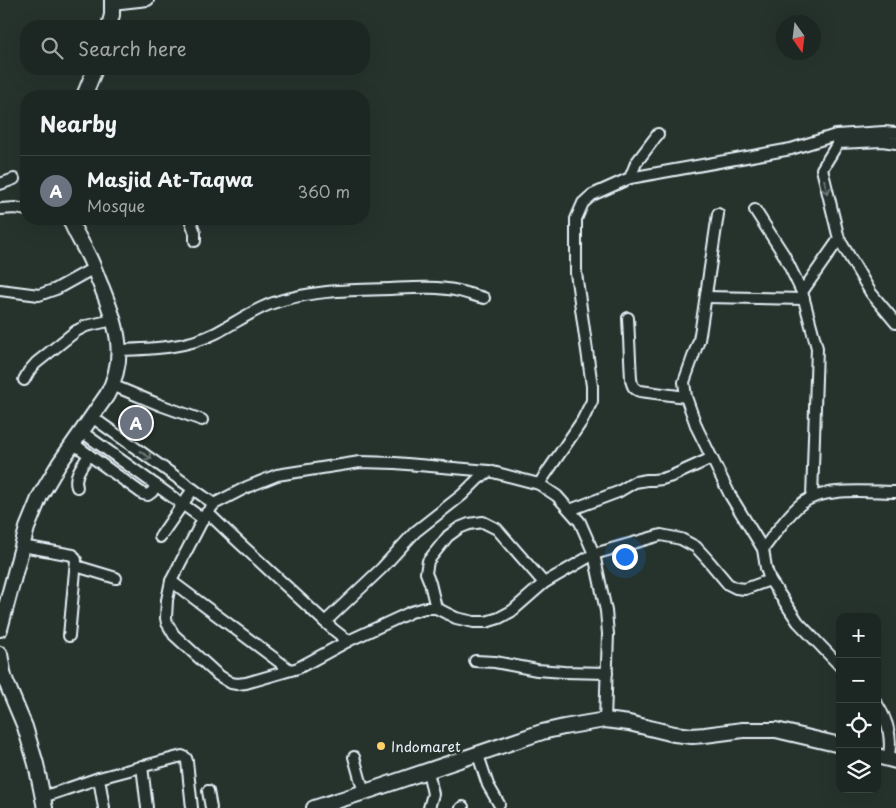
<!DOCTYPE html>
<meta charset="utf-8">
<style>
:root{--surface:#1c2622;--page:#29322f;--text:#f1f3f6;--muted:#a0a5a5;--line:#3a4340;--accent:#ffd166}
body{margin:0;font-family:"Playpen Sans",sans-serif;background:var(--page);color:var(--text)}
.controls{position:absolute;right:15px;bottom:15px;display:grid;overflow:hidden;border-radius:10px;box-shadow:0 5px 20px #0002}
.controls button{width:45px;height:45px;display:grid;place-items:center;padding:0;border:0;border-bottom:1px solid var(--line);background:var(--surface);color:var(--text);font:25px sans-serif}
.compass{position:absolute;left:776px;top:15px;width:45px;height:45px;border-radius:50%;background:var(--surface);box-shadow:0 5px 20px #0002;rotate:166deg}
.you{position:absolute;left:624px;top:556px;width:18px;height:18px;margin:-12px;border:4px solid #fff;border-radius:50%;background:#1a73e8;box-shadow:0 0 0 8px #1a73e833}
.badge{display:grid;place-items:center;width:32px;height:32px;border-radius:50%;background:var(--accent);color:#fff;font-size:16px;font-weight:700}
.pin{position:absolute;translate:-50% -50%;border:2px solid #fff;box-shadow:0 1px 5px #0006}
.list{margin:0;padding:0;list-style:none}
h2{display:flex;justify-content:space-between;align-items:center;height:65px;margin:0;padding:0 20px;font-size:21px}
h2 small{font-size:16px;font-weight:400;color:var(--muted)}
.list li{display:grid;grid-template-columns:32px 1fr auto;gap:15px;align-items:center;box-sizing:border-box;height:70px;padding:0 20px;border-top:1px solid var(--line)}
.list b{display:block;font-size:19px;white-space:nowrap}
.list p{margin:0;font-size:16px;white-space:nowrap;color:var(--muted)}
.list em{font-size:16px;font-style:normal;color:var(--muted)}
.icon{flex:none;width:28px;height:28px;fill:none;stroke:currentColor;stroke-width:2;stroke-linecap:round;stroke-linejoin:round}
.map{position:relative;flex:none;width:896px;height:808px;overflow:hidden}
.search{position:absolute;background:var(--surface);box-shadow:0 5px 20px #0002;left:20px;top:20px;width:350px;height:55px;display:flex;align-items:center;gap:12px;box-sizing:border-box;padding:0 18px;border-radius:20px;color:var(--muted);font-size:19px}
.panel{position:absolute;background:var(--surface);box-shadow:0 5px 20px #0002;left:20px;top:90px;width:350px;height:135px;border-radius:20px}
.map>svg:first-child{display:block}
.lines{fill:none;stroke-linecap:round;stroke-linejoin:round}
.minor-casing{stroke:#e8f1f8;stroke-width:14}
.highway-casing{stroke:#e8f1f8;stroke-width:18}
.minor{stroke:#26332d;stroke-width:10}
.highway{stroke:#26332d;stroke-width:14}
.oneway{stroke:#6a7674}
.poi-dot{fill:#ffd166;stroke:#26332d;stroke-width:2}
.labels{text-anchor:middle;dominant-baseline:central;stroke-width:5;stroke-linejoin:round;paint-order:stroke}
.poi-label{font-size:14px;fill:#e8f1f8;stroke:#26332d;text-anchor:start}
</style>
<div class="map">
<svg width="896" height="808" viewBox="0 0 896 808">
<rect width="100%" height="100%" fill="#26332d"/>
<filter id="ink" filterUnits="userSpaceOnUse"><feTurbulence type="fractalNoise" baseFrequency=".02" numOctaves="2"/><feDisplacementMap in="SourceGraphic" scale="10" xChannelSelector="R" yChannelSelector="G"/><feConvolveMatrix kernelMatrix="1 2 1 2 8 2 1 2 1" color-interpolation-filters="sRGB"/></filter>
<g filter="url(#ink)">
<g class="lines">
<g class="minor-casing">
<g id="minor">
<path d="M112,4L148,0"/>
<path d="M630,178L636,163L658,134"/>
<path d="M0,184L14,179"/>
<path d="M0,209L16,208L26,210"/>
<path d="M755,210L784,255L802,292L817,348L812,497"/>
<path d="M718,214L701,328L699,340L684,382L686,397L697,428L730,495L763,549L766,568L770,580L798,622L840,666"/>
<path d="M190,219L195,233V241"/>
<path d="M839,239L871,293L896,323"/>
<path d="M0,290L39,295L56,289L94,268"/>
<path d="M802,292L839,239L822,169L838,143L882,141L896,143"/>
<path d="M706,297L804,299"/>
<path d="M628,318L631,379C632,385 633,389 640,391L686,397"/>
<path d="M119,350C152,349 186,348 216,333C235,323 253,310 273,303C311,290 351,290 390,289C413,288 437,286 459,291C467,293 476,296 484,298"/>
<path d="M24,380L29,371L36,363L76,331L86,326L113,320"/>
<path d="M112,385L160,405L202,420"/>
<path d="M92,417L214,504"/>
<path d="M82,432L203,519"/>
<path d="M74,444L143,494L148,495L152,492L156,485"/>
<path d="M489,471L478,479L462,495L415,532L382,568L325,622L334,630L348,641L411,612L425,608H436L456,618L474,622H486L499,618L512,611L544,583L594,554L661,535L681,539L696,547L707,559L728,584L736,588L745,589L770,580"/>
<path d="M539,484L582,421L592,401V386L576,273V219L583,203L592,195L630,178L791,149L836,135L884,132L896,133"/>
<path d="M77,487C73,475 83,465 89,455"/>
<path d="M570,510L618,492L635,482L647,480H653L662,479L672,476L712,458"/>
<path d="M207,512L232,536L325,622"/>
<path d="M160,537L193,489"/>
<path d="M22,546L73,555L76,560L69,636"/>
<path d="M763,549C775,534 786,516 801,504C823,486 869,492 896,492"/>
<path d="M76,566L116,578"/>
<path d="M171,581L290,670"/>
<path d="M436,608L430,583L426,573L428,561L448,536L459,528L469,524L483,522L497,529L544,583"/>
<path d="M348,641L313,660L298,668L246,683L237,684L231,683L218,675L174,635L167,623L166,618L167,600L171,581L203,519L214,504L247,487L277,475L360,462L395,463L489,471L539,484L557,496L580,522L594,554L606,611L608,634L605,720"/>
<path d="M475,661L495,662L537,670L564,672L607,673"/>
<path d="M877,704C888,721 893,740 888,760"/>
<path d="M478,755L488,785L499,804"/>
<path d="M354,757L364,793"/>
<path d="M142,766L147,808"/>
<path d="M428,771L433,794L429,808"/>
<path d="M99,778L104,808"/>
<path d="M208,791L211,808"/>
<path d="M43,797L99,778L182,756L186,758L187,761L192,808"/>
<path d="M461,808L463,807"/>
</g>
</g>
<g class="highway-casing">
<g id="highway">
<path d="M109,26L112,15V0"/>
<path d="M84,96L95,69"/>
<path d="M0,629L27,528L40,496L59,464L107,395C128,356 117,326 102,288C97,277 93,264 87,253C81,241 74,231 70,219"/>
<path d="M0,654L4,677L25,727L36,764L45,808"/>
<path d="M877,756L896,761"/>
<path d="M314,808L371,790L542,732L564,727L605,720L629,723L674,734L692,736L705,735L743,730H776L840,745"/>
</g>
</g>
<use href="#minor" class="minor"/>
<use href="#highway" class="highway"/>
</g>
<defs><path id="oneway-shaft" d="M-6 0H5M1.5-3L5.5 0L1.5 3" fill="none" stroke-width="1.6" stroke-linecap="round" stroke-linejoin="round" transform="scale(1.25)"/></defs>
<g class="oneway">
<use href="#oneway-shaft" transform="translate(826 187) rotate(76)"/>
<use href="#oneway-shaft" transform="translate(146 455) rotate(35)"/>
</g>
</g>
<circle class="poi-dot" cx="381" cy="746" r="5"/>
<g class="labels">
<g class="poi-label">
<text x="391" y="746">Indomaret</text>
</g>
</g>
</svg>
<div class="controls">
<button>+</button>
<button>−</button>
<button><svg class="icon" aria-label="locate" viewBox="0 0 24 24"><circle cx="12" cy="12" r="6"/><path d="M12 2v4M12 18v4M2 12h4M18 12h4"/></svg></button>
<button><svg class="icon" aria-label="layers" viewBox="0 0 24 24"><path d="M12 4l9 5-9 5-9-5zM3 14l9 5 9-5"/></svg></button>
</div>
<svg class="compass" viewBox="-18 -18 36 36"><path d="M0-13l5 13h-10z" fill="#e53935"/><path d="M0 13l5-13h-10z" fill="#a0a5a5"/></svg>
<div class="you"></div>
<div class="pin badge" style="left:136px;top:423px;background:#6b7280">A</div>
<div class="search"><svg class="icon" aria-label="search" viewBox="0 0 24 24"><circle cx="10" cy="10" r="6"/><path d="M15 15l6 6"/></svg>Search here</div>
<section class="panel">
<h2>Nearby<small></small></h2>
<ul class="list">
<li><span class="badge" style="background:#6b7280">A</span><div><b>Masjid At-Taqwa</b><p>Mosque</p></div><em>360 m</em></li>
</ul>
</section>
</div>
